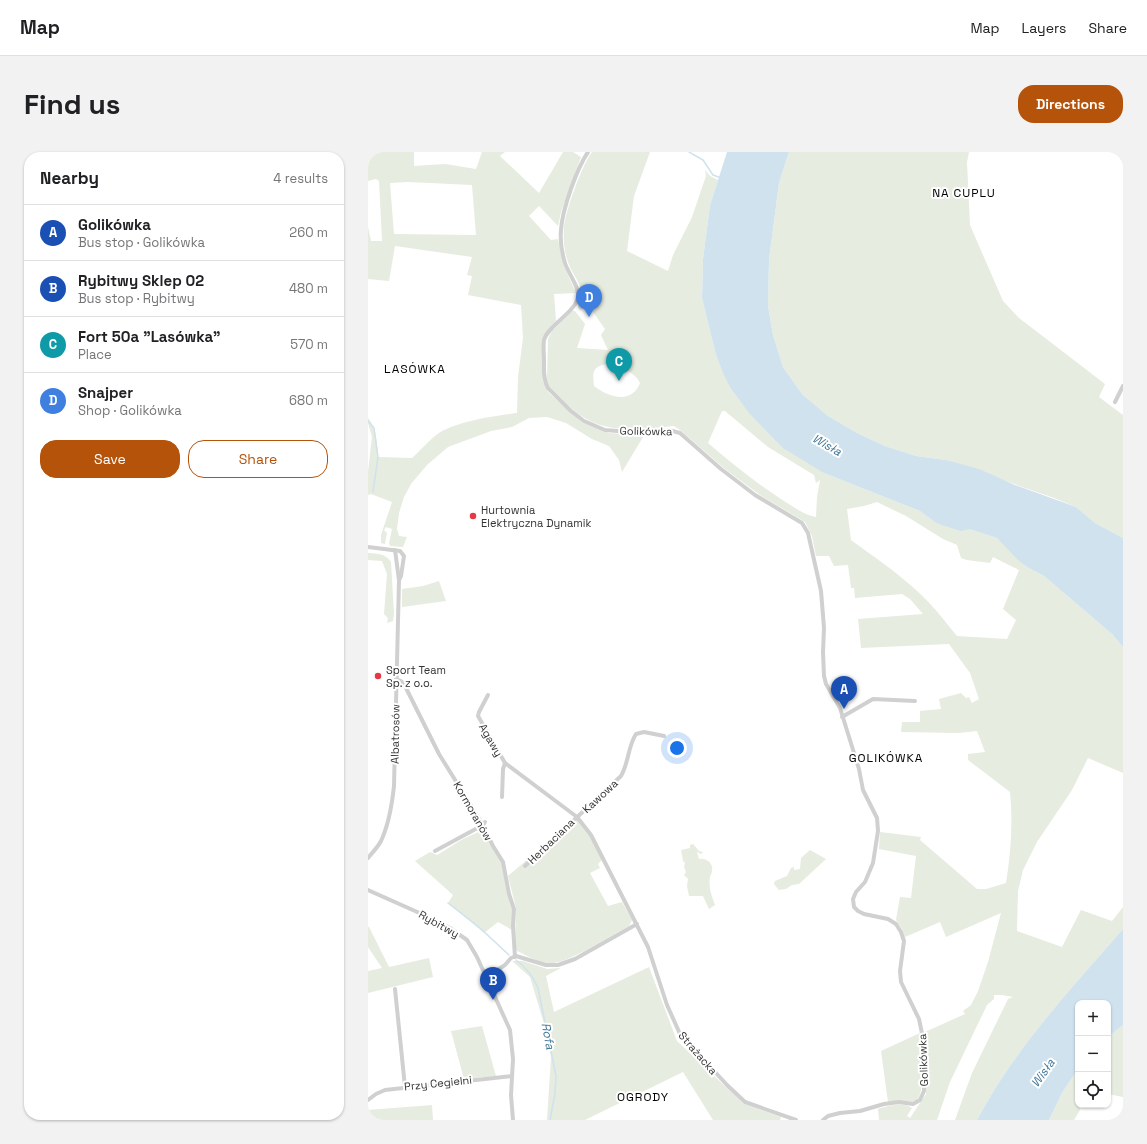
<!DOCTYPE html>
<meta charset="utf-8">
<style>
:root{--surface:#fff;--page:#f2f2f2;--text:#202124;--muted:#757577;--line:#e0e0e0;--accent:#b45309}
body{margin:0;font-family:"Space Grotesk",sans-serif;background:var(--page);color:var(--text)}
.controls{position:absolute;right:12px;bottom:12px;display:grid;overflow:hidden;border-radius:8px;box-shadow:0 1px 3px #0004}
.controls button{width:36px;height:36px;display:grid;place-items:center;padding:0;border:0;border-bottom:1px solid var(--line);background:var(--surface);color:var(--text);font:20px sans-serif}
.you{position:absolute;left:309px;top:596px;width:14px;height:14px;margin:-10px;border:3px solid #fff;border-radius:50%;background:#1a73e8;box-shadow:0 0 0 6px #1a73e833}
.badge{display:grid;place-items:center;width:26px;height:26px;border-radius:50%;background:var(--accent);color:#fff;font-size:13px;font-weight:700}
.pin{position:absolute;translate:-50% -33px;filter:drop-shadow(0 1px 2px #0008)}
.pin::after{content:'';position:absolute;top:21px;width:14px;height:12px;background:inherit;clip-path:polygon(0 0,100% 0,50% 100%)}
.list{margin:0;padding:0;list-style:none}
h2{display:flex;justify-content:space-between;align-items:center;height:52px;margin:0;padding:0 16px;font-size:17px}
h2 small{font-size:13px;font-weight:400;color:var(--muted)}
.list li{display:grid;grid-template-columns:26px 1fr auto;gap:12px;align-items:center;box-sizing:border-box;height:56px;padding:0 16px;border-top:1px solid var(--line)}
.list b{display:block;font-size:15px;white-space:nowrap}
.list p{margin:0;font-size:13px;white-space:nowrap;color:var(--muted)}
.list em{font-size:13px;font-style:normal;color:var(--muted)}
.actions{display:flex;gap:8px;padding:12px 16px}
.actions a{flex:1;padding:9px 0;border:1px solid var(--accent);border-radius:16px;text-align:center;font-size:14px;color:var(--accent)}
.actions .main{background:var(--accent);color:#fff}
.icon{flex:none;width:22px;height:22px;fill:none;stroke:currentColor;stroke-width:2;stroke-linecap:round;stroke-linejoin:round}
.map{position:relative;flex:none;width:755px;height:968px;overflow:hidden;border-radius:16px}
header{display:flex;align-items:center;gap:24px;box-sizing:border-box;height:56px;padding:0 20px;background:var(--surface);border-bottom:1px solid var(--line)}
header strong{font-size:19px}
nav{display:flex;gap:22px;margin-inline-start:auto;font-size:14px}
.intro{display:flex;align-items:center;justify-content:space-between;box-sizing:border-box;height:96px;padding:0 24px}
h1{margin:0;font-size:28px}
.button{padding:10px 18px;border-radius:16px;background:var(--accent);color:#fff;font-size:14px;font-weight:700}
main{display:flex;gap:24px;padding:0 24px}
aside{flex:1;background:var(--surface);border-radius:16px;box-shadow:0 1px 3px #0004}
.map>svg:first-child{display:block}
.green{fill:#e6ecdf;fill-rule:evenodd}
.water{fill:#cfe2ee}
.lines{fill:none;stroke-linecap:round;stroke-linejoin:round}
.stream{stroke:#cfe2ee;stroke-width:1.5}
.minor{stroke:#d0d0d0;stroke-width:4}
.poi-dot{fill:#e63946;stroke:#fff;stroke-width:1.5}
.labels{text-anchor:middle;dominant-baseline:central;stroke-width:4;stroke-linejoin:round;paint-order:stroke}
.street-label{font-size:11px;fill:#333;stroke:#fff}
.poi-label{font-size:11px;fill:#333;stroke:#fff;text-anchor:start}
.neighbourhood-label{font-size:12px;letter-spacing:1px;fill:#000;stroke:#fff}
.water-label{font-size:12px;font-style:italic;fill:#3f7597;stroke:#fff}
</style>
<header>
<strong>Map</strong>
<nav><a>Map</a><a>Layers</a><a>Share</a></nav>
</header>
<div class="intro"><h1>Find us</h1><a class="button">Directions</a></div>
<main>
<aside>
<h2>Nearby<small>4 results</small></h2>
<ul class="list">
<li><span class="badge" style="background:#1a4fb4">A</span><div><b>Golikówka</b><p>Bus stop · Golikówka</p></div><em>260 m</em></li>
<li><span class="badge" style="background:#1a4fb4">B</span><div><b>Rybitwy Sklep 02</b><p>Bus stop · Rybitwy</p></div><em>480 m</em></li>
<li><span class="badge" style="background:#0f9aa8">C</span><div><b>Fort 50a &quot;Lasówka&quot;</b><p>Place</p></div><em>570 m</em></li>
<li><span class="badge" style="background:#3f7fe0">D</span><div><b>Snajper</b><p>Shop · Golikówka</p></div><em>680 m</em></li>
</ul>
<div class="actions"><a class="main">Save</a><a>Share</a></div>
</aside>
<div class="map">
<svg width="755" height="968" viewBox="0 0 755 968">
<rect width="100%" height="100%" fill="#fff"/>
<g class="green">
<path d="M0,0H46V14L77,12L108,17L114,0H137L132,4L171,41L195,0H205L213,5L193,60L190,74L171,54L161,64L183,88L190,87L196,114L208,141L186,142L188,169L181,176L175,186L174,219L175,230L181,241L214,270L241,281L273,283L275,285L254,320L251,308L241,294L224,287L198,271L179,265L161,266L144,275L123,279L80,295L59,313L43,332L36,345L31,361L29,377L31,384L39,385L35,395L22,394L21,391L24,377L18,375L16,378L19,381L17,392L13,391V383L24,350L3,342L0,343V320L4,285L0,271V266C9,276 9,292 10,305L44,306C51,300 63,286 71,281C90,269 126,264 149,261L150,225L155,186L153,153L100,143L104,124L99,123L104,105L27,94L21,129L0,127V75L3,89H14L11,29L8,27L0,29ZM40,30L104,33L108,83L26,82L22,31Z"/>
<path d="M224,0H282L266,44L259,99L300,119L305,103L324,65L338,24L337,18L342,24L350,28L342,53L335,107L334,146L347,199L456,321L552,359L568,371L601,377L629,386L659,415L676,424L744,482L755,495V621L720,606L704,638L669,690L655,718L650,739L649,779L694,795L713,758L744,769L755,755V777C703,837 646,897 609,968H587L604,921L640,847L645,845L634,843H626V847L619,853L582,930L569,968H511L510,957C520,954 535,949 544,956L539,964L542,966L558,942V894L557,880L597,862L595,859L603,853L610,839L620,810L633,761L578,785L572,770L537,785L534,777L528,768L532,745L543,746L548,704L511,697L512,680L553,685L552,688L609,737H618L638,731C643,701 645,670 642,640L600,608V602L617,600L609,579L591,581L533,580L534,570H552V559L573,557L571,547L593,541L598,546L601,545L604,551L611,547L602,521L581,492L493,496L490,467L555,462L542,447L534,442L487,446L486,436H483L480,413L466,414L461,404H448L444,384L437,370L392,343L357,317L312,278L306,274C276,277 241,282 215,265C202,257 192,244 181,234L179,229L180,187L184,179L204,159H207L217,172L209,196L240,198L233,183L237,177L220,153L212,158C206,151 214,146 213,138C211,128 203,120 200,110C196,99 195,86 196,74C198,58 214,13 224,0ZM238,212C250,215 266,218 272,231C264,252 241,246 226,234C225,222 223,215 238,212ZM354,259H357L400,295L446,323L448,331L452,328L449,345L448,365C436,363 424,354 413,347C387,330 363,311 340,291ZM509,350L538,364L575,387L589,393L593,406L599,408L622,411L625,405L651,418L635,457L648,468L639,487L589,484C576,468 563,451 547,437C527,419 505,404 483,388L479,357L496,354Z"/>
<path d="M421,0H601L599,10L602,73L635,149L651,166L737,232L731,245L755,263V386L727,371L708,355L686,346L578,308L548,304L517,294L489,281L460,264L434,242L415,215L405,183L400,154L401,108L411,31Z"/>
<path d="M0,401C10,402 17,401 23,410L26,462L25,469L19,471L20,466L16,462L19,422L14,409L0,408Z"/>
<path d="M71,429L78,449L34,455V437L55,434Z"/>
<path d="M208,666L226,690L234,708L230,712L232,716L222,721L240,754L254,750L264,768L261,774C244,783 202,810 185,811C173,812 160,804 149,799L147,793L148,756L140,724Z"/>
<path d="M115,678L121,686L134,712L139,741L145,758L144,778L130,770L116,781L80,751L85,743L47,709L62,700L69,703L95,687Z"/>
<path d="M325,692L331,699L335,700L333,702L329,700L331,707C338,705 346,712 344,719C344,722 342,723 342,725C340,734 344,745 347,753L341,757L335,744H321L319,734L320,727L316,723L318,720L316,715L317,711L315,709L313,698L322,696V693Z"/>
<path d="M442,698L458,707L431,732L424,733L418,737L411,738L406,732L407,729L419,724L423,716L426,715V718L432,717L433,706Z"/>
<path d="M0,775H1L21,815L61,806L65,825L0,841V819L14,816L0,795Z"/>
<path d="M144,809H155L179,817L193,816L178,824L186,860L281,815L309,889L376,952L413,965L412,968H345L315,920L217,968H179L183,905L180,885L162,825Z"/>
<path d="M755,873V945L740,942V885Z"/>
<path d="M114,874L128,924L96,927L83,879Z"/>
<path d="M552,881C554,893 558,943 548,949C544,951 526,950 520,950L513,899Z"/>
<path d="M710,917V953H715L706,968H681L694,941Z"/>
<path d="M64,953L65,968H0V958Z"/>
</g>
<g class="water">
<path d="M359,0H421L411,31L401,108L400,154L405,183L415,215L434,242L460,264L489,281L517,294L548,304L578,308L611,317L647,333L708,355L727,371L755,386V495L744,482L676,424L659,415L649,407L629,386L601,377L593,379L568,371L552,359L456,321L415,296L381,261L362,235L355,221L347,199L334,146L335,107L342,53Z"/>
<path d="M755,777V873L740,885V851H710V917L694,941L681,968H609C646,897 703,837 755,777Z"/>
</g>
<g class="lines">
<g class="stream">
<path d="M321,0L335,8L345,23L353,26"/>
<path d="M0,269L6,276L10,305L5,340"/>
<path d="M80,751L112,776L141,803"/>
<path d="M148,808C159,816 165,824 170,836L188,924L187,942L182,968"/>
</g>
<g class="minor">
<path d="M220,0C209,16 194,58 193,78C192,88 194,101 197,111C200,121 212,136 210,145C207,161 180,173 176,188C175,194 176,203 176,209C176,218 175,228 180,236L203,259L216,269L237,278L262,280L301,278L312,281L353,317L387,343L434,371L440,381L453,439L456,476L455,500L456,524L458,532L472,556L491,617L495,638L509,666L510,679L505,711L497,730L488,740L485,747L486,755L490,759L496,762L520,767L528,772L533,780L536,789L532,819L533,830L551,867L556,891V939L552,948L545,952L531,950L516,952L492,959L472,961L460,964L455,968"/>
<path d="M747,250L755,234"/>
<path d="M0,395L32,399L36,404L33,424L31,428"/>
<path d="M28,527L33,529L37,534L71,602L115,673L125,694L135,710L141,742L146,757L145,774L147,805"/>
<path d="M120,543L111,560L110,564L137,611L209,665L223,683L280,795L299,853L312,882L359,933L377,950L428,968"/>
<path d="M474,565L505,547L547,549"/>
<path d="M134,645L135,617L137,611"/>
<path d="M67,699L115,673L117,670"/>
<path d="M0,706C4,701 10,695 13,689C21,672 24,653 26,634L31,428L27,398"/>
<path d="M157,714L253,624C261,610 260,594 268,582L276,580L296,584"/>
<path d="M0,738L56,763L82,776L99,788L109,805L142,878L145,907L143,943L145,968"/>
<path d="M118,825L137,813L143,806L148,804L178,813H190L207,807L269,772"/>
<path d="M27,837L37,935"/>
<path d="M0,948L8,942L17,938L144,924"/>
</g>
</g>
<g class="poi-dot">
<circle cx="105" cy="364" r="4"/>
<circle cx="10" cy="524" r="4"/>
</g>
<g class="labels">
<g class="street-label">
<text transform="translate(278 279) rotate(1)">Golikówka</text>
<text transform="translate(27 582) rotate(-89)">Albatrosów</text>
<text transform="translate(123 588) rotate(60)">Agawy</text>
<text transform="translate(232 644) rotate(-43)">Kawowa</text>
<text transform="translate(105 659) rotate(60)">Kormoranów</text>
<text transform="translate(183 689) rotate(-44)">Herbaciana</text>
<text transform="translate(71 772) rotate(29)">Rybitwy</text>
<text transform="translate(330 901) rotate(49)">Strażacka</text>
<text transform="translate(555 908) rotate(-92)">Golikówka</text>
<text transform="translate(70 931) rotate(-6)">Przy Cegielni</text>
</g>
<g class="poi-label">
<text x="113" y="358">Hurtownia<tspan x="113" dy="13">Elektryczna Dynamik</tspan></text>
<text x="18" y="518">Sport Team<tspan x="18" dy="13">Sp. z o.o.</tspan></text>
</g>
<g class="neighbourhood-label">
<text x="596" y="41">NA CUPLU</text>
<text x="47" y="217">LASÓWKA</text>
<text x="518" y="606">GOLIKÓWKA</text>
<text x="275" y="945">OGRODY</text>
</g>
<g class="water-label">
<text transform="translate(459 293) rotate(30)">Wisła</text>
<text transform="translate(180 884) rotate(79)">Rofa</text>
<text transform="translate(675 921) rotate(-55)">Wisła</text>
</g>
</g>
</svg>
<div class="controls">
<button>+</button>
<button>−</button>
<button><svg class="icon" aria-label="locate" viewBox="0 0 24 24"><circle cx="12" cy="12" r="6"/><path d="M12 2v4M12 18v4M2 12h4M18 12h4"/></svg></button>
</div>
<div class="you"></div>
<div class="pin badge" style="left:476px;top:557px;background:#1a4fb4">A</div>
<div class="pin badge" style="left:125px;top:848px;background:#1a4fb4">B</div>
<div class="pin badge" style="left:251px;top:229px;background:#0f9aa8">C</div>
<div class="pin badge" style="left:221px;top:165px;background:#3f7fe0">D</div>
</div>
</main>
